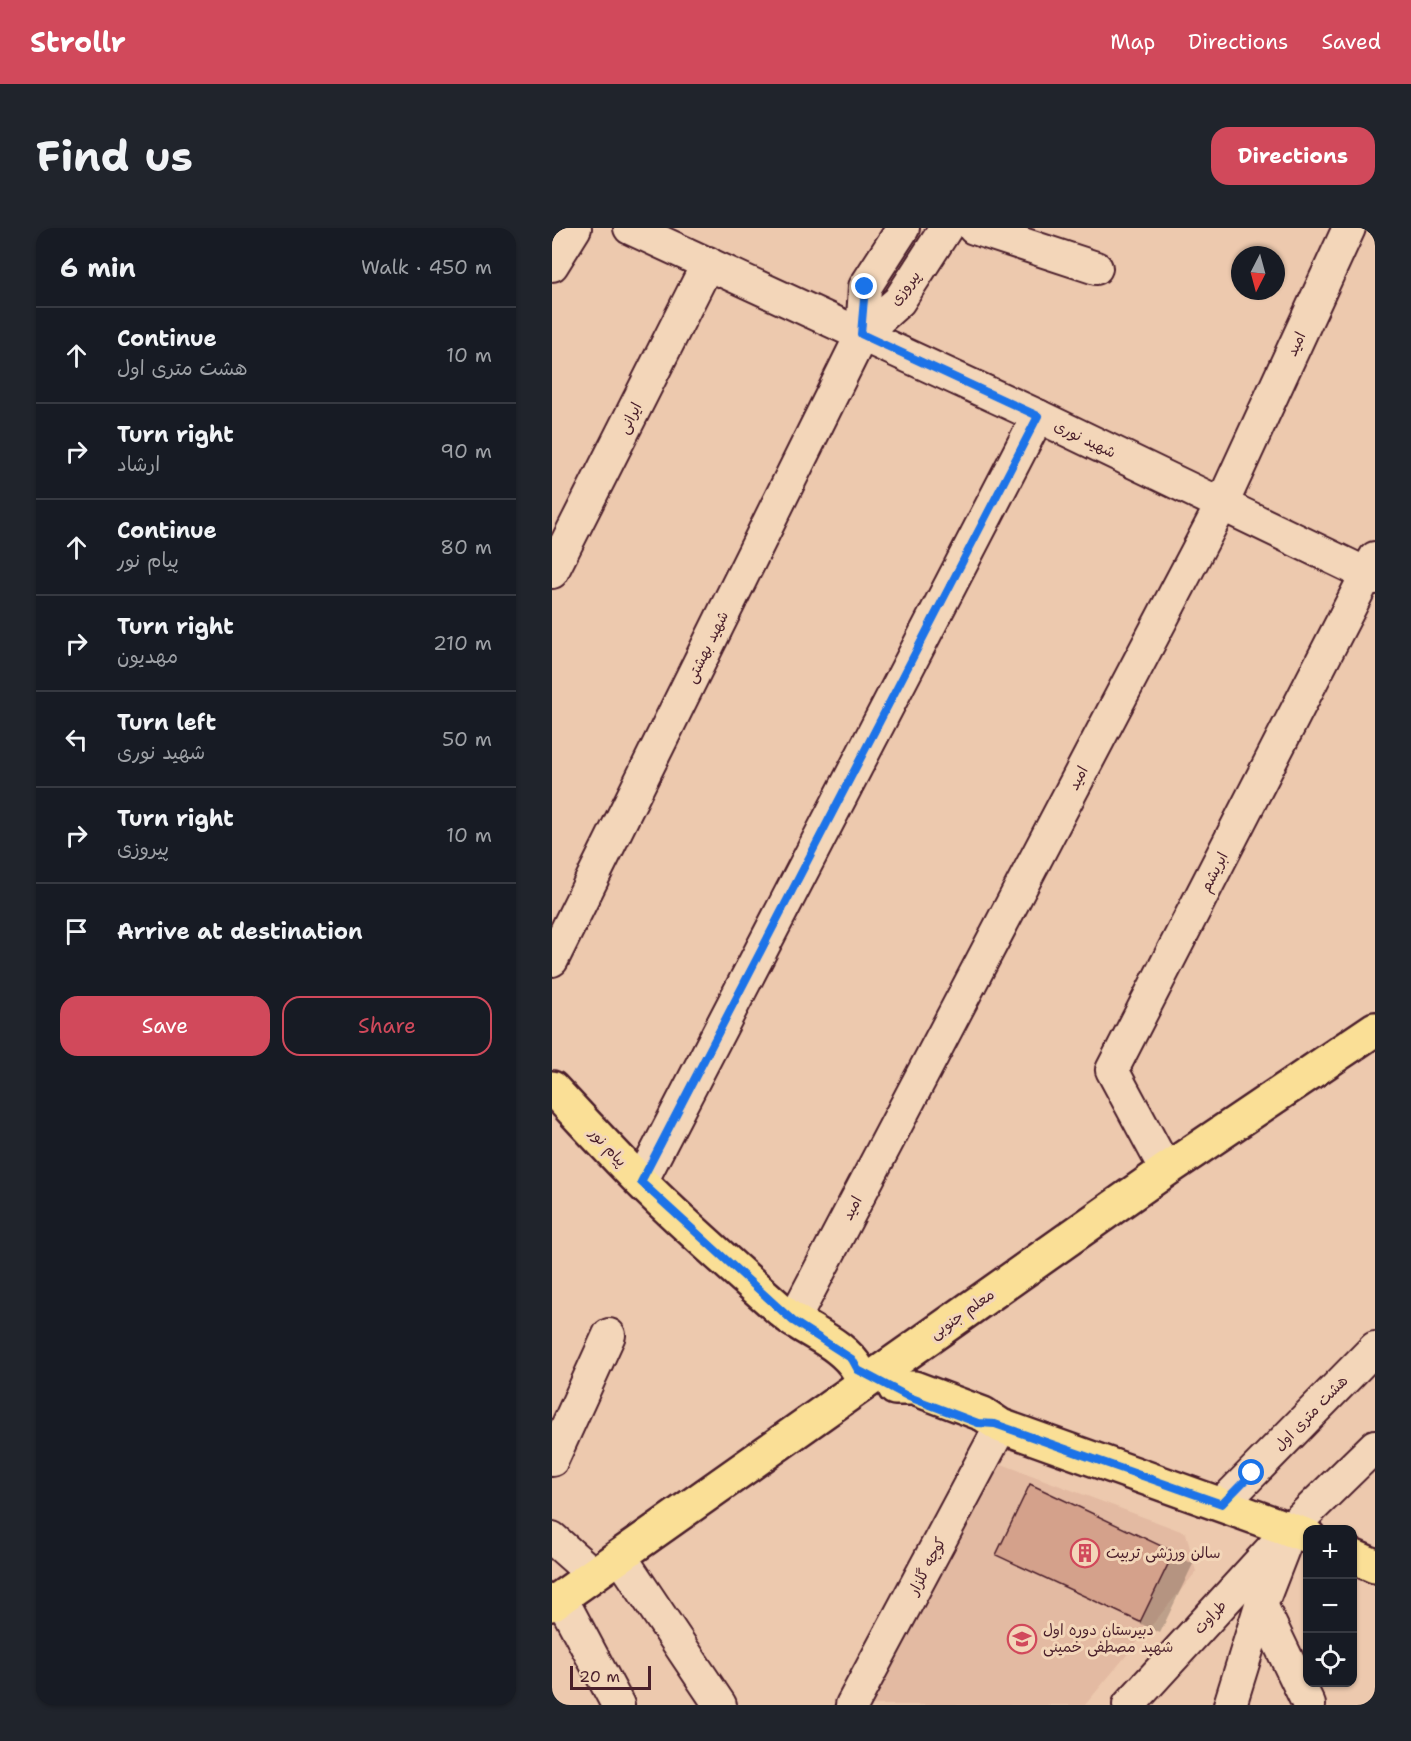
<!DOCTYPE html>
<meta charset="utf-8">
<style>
:root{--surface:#171b24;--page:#20242c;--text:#f1f3f6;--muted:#9ea1a6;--line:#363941;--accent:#d1495b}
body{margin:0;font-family:"Shantell Sans","Playpen Sans Arabic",sans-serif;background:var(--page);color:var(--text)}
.controls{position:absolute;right:18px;bottom:18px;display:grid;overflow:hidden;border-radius:12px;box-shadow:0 2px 4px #0004}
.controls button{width:54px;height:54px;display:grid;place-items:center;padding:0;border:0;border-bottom:2px solid var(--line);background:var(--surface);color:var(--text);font:30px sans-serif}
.compass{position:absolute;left:679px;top:18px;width:54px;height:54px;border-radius:50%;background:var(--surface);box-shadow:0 2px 4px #0004;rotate:186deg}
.scale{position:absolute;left:18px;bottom:15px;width:81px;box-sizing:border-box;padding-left:6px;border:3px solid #4a1f2b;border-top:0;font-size:16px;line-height:21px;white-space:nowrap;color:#4a1f2b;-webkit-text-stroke:4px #f3d6b9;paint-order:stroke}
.stop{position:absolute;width:18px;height:18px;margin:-14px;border:4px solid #1a73e8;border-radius:50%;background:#fff}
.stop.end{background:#1a73e8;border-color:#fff;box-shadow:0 2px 6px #0008}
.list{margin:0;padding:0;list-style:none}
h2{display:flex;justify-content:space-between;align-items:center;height:78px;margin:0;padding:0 24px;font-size:26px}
h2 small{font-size:20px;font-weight:400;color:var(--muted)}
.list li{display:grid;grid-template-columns:39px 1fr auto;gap:18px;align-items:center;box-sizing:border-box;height:96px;padding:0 24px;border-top:2px solid var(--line)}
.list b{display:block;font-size:22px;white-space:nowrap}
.list p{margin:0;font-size:20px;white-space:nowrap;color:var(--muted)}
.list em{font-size:20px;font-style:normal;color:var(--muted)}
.actions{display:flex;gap:12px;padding:18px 24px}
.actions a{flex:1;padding:14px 0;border:2px solid var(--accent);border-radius:18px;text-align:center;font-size:21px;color:var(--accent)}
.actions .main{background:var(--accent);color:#fff}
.icon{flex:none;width:33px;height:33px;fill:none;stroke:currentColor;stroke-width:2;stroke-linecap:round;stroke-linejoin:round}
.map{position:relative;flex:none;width:823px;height:1477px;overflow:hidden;border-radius:18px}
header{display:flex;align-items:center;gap:36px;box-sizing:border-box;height:84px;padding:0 30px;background:var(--accent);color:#fff}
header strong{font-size:28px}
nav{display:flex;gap:33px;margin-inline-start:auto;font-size:21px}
.intro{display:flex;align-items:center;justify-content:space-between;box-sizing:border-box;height:144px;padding:0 36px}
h1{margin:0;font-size:42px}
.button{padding:15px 27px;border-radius:18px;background:var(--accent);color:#fff;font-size:21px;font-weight:700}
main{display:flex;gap:36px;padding:0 36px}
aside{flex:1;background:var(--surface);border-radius:18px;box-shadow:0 2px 4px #0004}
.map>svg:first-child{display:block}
.built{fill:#e3baa2}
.shadow{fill:#0003}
.building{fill:#d4a18b;stroke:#4a1f2b;stroke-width:1.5}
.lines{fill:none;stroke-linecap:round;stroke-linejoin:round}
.minor-casing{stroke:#4a1f2b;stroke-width:36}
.major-casing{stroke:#4a1f2b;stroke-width:38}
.minor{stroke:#f3d6b9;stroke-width:32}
.major{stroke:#fadf96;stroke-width:33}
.route{stroke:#1a73e8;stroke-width:8}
.labels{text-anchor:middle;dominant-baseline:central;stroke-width:6;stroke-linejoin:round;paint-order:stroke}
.street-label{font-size:15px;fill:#4a1f2b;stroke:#f3d6b9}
.poi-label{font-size:15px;fill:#4a1f2b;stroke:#f3d6b9;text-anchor:start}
</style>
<header>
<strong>Strollr</strong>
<nav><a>Map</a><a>Directions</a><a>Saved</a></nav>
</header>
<div class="intro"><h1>Find us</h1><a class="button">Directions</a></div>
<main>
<aside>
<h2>6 min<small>Walk · 450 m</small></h2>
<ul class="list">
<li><svg class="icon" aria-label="ahead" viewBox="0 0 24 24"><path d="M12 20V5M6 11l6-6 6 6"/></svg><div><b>Continue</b><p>هشت متری اول</p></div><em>10 m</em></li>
<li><svg class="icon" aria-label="right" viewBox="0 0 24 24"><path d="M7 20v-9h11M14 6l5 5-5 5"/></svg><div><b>Turn right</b><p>ارشاد</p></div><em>90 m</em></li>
<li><svg class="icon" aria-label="ahead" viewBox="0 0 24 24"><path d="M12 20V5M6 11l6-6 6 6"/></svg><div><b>Continue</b><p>پیام نور</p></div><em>80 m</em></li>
<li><svg class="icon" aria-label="right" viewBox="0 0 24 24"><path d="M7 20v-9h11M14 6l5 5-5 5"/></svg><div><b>Turn right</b><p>مهدیون</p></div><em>210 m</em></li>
<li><svg class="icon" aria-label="left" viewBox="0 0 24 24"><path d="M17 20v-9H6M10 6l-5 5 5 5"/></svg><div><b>Turn left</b><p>شهید نوری</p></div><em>50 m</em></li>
<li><svg class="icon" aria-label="right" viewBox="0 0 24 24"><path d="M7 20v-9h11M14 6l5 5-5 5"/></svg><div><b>Turn right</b><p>پیروزی</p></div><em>10 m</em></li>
<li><svg class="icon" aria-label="arrive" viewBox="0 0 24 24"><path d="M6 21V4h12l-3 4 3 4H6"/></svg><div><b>Arrive at destination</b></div></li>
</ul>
<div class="actions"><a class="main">Save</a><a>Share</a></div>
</aside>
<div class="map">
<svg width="823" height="1477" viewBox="0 0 823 1477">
<rect width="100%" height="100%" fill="#edc9ae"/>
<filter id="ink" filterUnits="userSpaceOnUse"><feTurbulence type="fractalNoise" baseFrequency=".0167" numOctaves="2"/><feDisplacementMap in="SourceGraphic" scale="12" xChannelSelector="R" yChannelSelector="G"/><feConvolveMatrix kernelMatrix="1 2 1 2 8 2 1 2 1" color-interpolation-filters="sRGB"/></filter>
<g filter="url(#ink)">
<path class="built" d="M439,1232L634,1305L644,1344L533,1477H320Z"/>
<path class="shadow" d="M621,1325L641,1336L608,1405L446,1326Z"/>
<path class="building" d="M478,1256L622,1324L588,1394L444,1327Z"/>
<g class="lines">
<g class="minor-casing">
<g id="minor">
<path d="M78,0L486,188L823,350"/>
<path d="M422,0L544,40"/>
<path d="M0,37L23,0"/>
<path d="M310,106L347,73L394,0"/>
<path d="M0,344L156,35"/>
<path d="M0,732L310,106L313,59L351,0"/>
<path d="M614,942L560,842L823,330"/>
<path d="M89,954L486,188"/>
<path d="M241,1093L670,276L797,0"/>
<path d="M0,1232L57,1107"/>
<path d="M670,1276L823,1120"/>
<path d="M0,1310L42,1347"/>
<path d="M68,1328L168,1477"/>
<path d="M9,1370L66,1477"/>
<path d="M709,1377L757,1477"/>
<path d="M300,1477L449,1198"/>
<path d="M577,1477L739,1300L823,1218"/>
<path d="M678,1477L709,1377L732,1318"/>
</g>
</g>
<g class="major-casing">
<g id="major">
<path d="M0,860C29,891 58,923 89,954C134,999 183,1041 231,1084C254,1104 290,1114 306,1142"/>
<path d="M343,1160H362L431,1186L449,1198L756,1308"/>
<path d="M800,1328L823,1338"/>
<path d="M0,1376L614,942L823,801"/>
</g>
</g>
<use href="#minor" class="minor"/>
<use href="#major" class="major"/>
</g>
</g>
<g class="lines" filter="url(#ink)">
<path class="route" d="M313,59L309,106L486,188L89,954L241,1093L300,1131L306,1142L357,1169L426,1195L443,1196L670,1276L700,1245"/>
</g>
<defs>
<g id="building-ring" transform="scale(1.5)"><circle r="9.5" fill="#f3d6b9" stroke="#d1495b" stroke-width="1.5"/><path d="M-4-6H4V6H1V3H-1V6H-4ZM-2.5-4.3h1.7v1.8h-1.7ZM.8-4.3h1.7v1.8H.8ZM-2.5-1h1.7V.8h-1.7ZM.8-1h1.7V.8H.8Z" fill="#d1495b"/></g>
<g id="school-ring" transform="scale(1.5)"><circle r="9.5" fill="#f3d6b9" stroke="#d1495b" stroke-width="1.5"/><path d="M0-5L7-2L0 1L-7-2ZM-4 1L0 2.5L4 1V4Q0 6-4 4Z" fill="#d1495b"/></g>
</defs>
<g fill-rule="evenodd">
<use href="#building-ring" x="533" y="1325"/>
<use href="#school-ring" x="470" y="1411"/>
</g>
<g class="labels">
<g class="street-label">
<text transform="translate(353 60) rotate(-53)">پیروزی</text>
<text transform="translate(744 116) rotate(-65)">امید</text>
<text transform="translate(78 190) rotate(-63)">ایرانی</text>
<text transform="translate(533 211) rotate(26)">شهید نوری</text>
<text transform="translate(155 419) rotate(-64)">شهید بهشتی</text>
<text transform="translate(526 550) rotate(-62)">امید</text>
<text transform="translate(662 644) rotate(-63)">ابریشم</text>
<text transform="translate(56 919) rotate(47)">پیام نور</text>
<text transform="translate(300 980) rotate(-62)">امید</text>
<text transform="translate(410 1086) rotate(-35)">معلم جنوبی</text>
<text transform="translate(759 1185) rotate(-46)">هشت متری اول</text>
<text transform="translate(375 1338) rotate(-62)">کوچه گلزار</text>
<text transform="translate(658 1389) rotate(-47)">طراوت</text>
</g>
<g class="poi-label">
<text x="554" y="1325">سالن ورزشی تربیت</text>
<text x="491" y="1402">دبیرستان دوره اول<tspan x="491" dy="17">شهید مصطفی خمینی</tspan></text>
</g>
</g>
</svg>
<div class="controls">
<button>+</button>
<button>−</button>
<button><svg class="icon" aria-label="locate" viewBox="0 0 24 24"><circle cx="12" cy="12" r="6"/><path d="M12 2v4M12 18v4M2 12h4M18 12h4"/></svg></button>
</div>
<svg class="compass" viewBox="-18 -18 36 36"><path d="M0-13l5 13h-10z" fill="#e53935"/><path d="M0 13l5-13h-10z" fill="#9ea1a6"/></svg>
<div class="scale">20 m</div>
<div class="stop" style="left:700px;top:1245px"></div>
<div class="stop end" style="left:313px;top:59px"></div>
</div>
</main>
